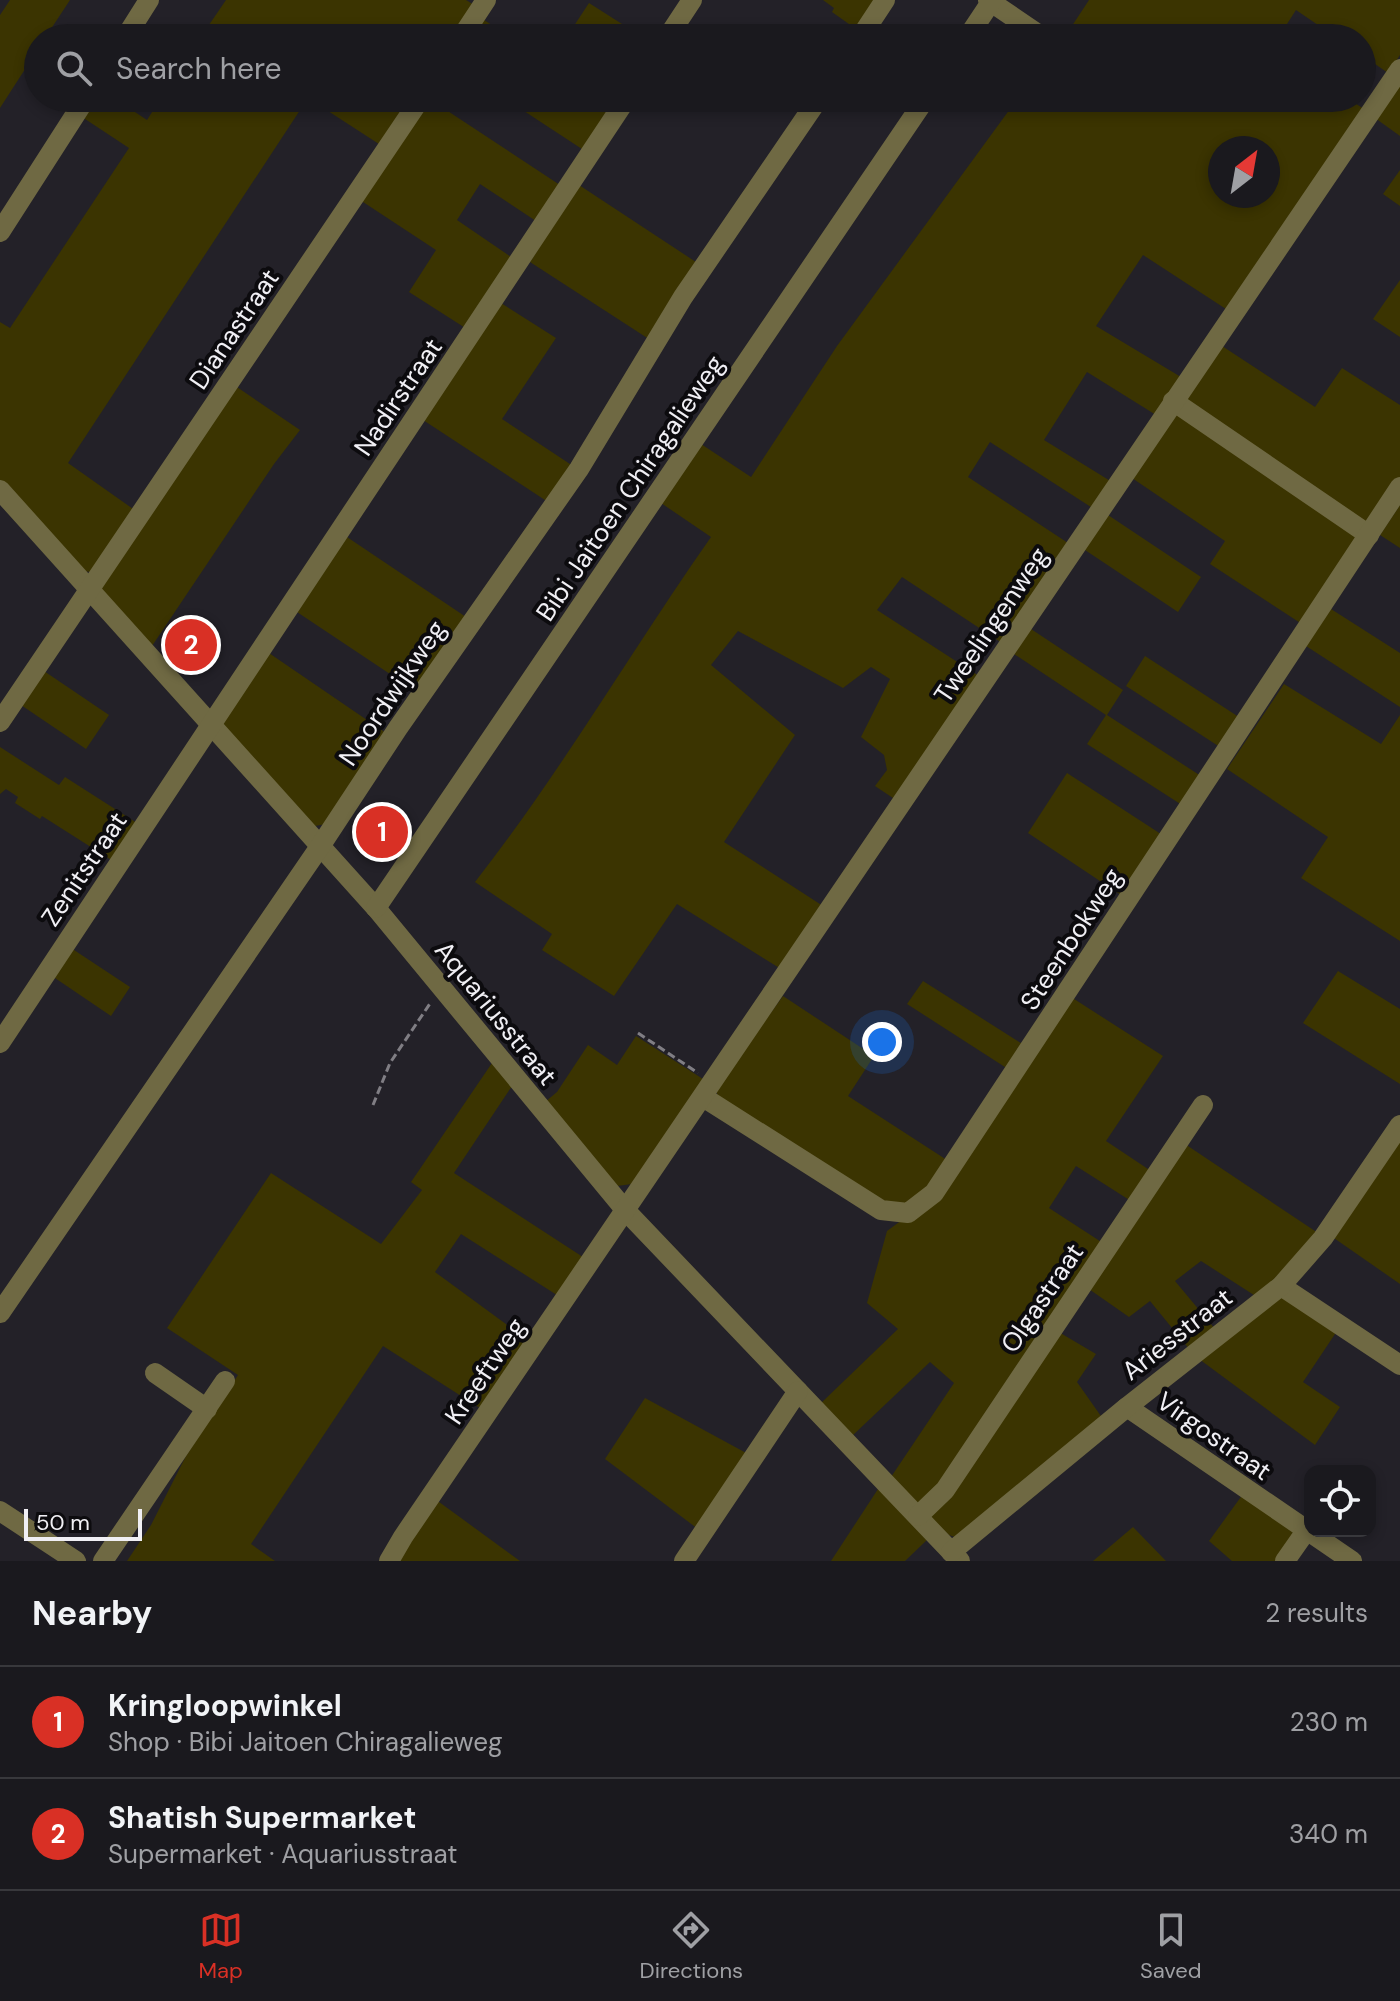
<!DOCTYPE html>
<meta charset="utf-8">
<style>
:root{--surface:#1a191e;--page:#27262b;--text:#f1f3f6;--muted:#9fa0a4;--line:#38383c;--accent:#d93025}
body{margin:0;font-family:"DM Sans",sans-serif;background:var(--page);color:var(--text)}
.controls{position:absolute;right:24px;bottom:24px;display:grid;overflow:hidden;border-radius:16px;box-shadow:0 4px 12px #0003}
.controls button{width:72px;height:72px;display:grid;place-items:center;padding:0;border:0;border-bottom:2px solid var(--line);background:var(--surface);color:var(--text);font:40px sans-serif}
.compass{position:absolute;left:1208px;top:136px;width:72px;height:72px;border-radius:50%;background:var(--surface);box-shadow:0 4px 12px #0003;rotate:31deg}
.scale{position:absolute;left:24px;bottom:20px;width:118px;box-sizing:border-box;padding-left:8px;border:4px solid #f0eff4;border-top:0;font-size:22px;line-height:28px;white-space:nowrap;color:#f0eff4;-webkit-text-stroke:6px #0c0b0e;paint-order:stroke}
.you{position:absolute;left:882px;top:1042px;width:28px;height:28px;margin:-20px;border:6px solid #fff;border-radius:50%;background:#1a73e8;box-shadow:0 0 0 12px #1a73e833}
.badge{display:grid;place-items:center;width:52px;height:52px;border-radius:50%;background:var(--accent);color:#fff;font-size:26px;font-weight:700}
.pin{position:absolute;translate:-50% -50%;border:4px solid #fff;box-shadow:0 2px 8px #0006}
.list{margin:0;padding:0;list-style:none}
h2{display:flex;justify-content:space-between;align-items:center;height:104px;margin:0;padding:0 32px;font-size:34px}
h2 small{font-size:26px;font-weight:400;color:var(--muted)}
.list li{display:grid;grid-template-columns:52px 1fr auto;gap:24px;align-items:center;box-sizing:border-box;height:112px;padding:0 32px;border-top:2px solid var(--line)}
.list b{display:block;font-size:30px;white-space:nowrap}
.list p{margin:0;font-size:26px;white-space:nowrap;color:var(--muted)}
.list em{font-size:26px;font-style:normal;color:var(--muted)}
.icon{flex:none;width:44px;height:44px;fill:none;stroke:currentColor;stroke-width:2;stroke-linecap:round;stroke-linejoin:round}
.map{position:relative;flex:none;width:1400px;height:1561px;overflow:hidden}
.search{position:absolute;background:var(--surface);box-shadow:0 4px 12px #0003;left:24px;right:24px;top:24px;height:88px;display:flex;align-items:center;gap:20px;box-sizing:border-box;padding:0 28px;border-radius:44px;color:var(--muted);font-size:30px}
.sheet{height:328px;background:var(--surface)}
nav{display:flex;justify-content:space-around;align-items:center;box-sizing:border-box;height:112px;border-top:2px solid var(--line);background:var(--surface);font-size:22px;color:var(--muted)}
nav a{display:grid;justify-items:center;gap:4px}
nav .on{color:var(--accent)}
.map>svg:first-child{display:block}
.green{fill:#3b3401;fill-rule:evenodd}
.lines{fill:none;stroke-linecap:round;stroke-linejoin:round}
.path{stroke:#807e84;stroke-width:3;stroke-dasharray:8 4;stroke-linecap:butt}
.minor{stroke:#6f6943;stroke-width:20}
.labels{text-anchor:middle;dominant-baseline:central;stroke-width:8;stroke-linejoin:round;paint-order:stroke}
.street-label{font-size:26px;fill:#f0eff4;stroke:#0c0b0e}
</style>
<div class="map">
<svg width="1400" height="1561" viewBox="0 0 1400 1561">
<rect width="100%" height="100%" fill="#232128"/>
<g class="green">
<path d="M10,0H70L45,38H38V49L0,108V15Z"/>
<path d="M226,0H466L476,6L454,38H200Z"/>
<path d="M823,0H887L863,34L832,12L834,8Z"/>
<path d="M1089,0H1400V55L1388,73L1362,55V38H1337L1296,10L1278,38H1064Z"/>
<path d="M589,3L644,38H566Z"/>
<path d="M481,18L512,38H467Z"/>
<path d="M1400,82V136L1375,118Z"/>
<path d="M94,98H114L147,120L161,98H308L68,463L136,511L92,572L80,571L0,480V322L10,328L129,148L82,117Z"/>
<path d="M308,98H414L382,146Z"/>
<path d="M428,98L566,189L542,225L480,184L457,220L517,261L470,331L409,292L436,250L360,200Z"/>
<path d="M504,98H624L588,153Z"/>
<path d="M1018,98H1347L1364,109L1229,311L1143,255L1096,326L1181,377L1156,415L1087,372L1044,440L1112,482L1094,509L990,442L968,477L1068,543L1002,643L902,577L877,610L979,676L896,800L875,786L887,770L884,755L861,737L890,679L871,667L843,688L738,631L711,665L795,735L724,842L823,906L781,969L677,904L614,996L542,950L552,934L475,882C561,772 631,651 711,537L661,503L701,444L751,477L837,346ZM1220,148H1268V196H1220Z"/>
<path d="M1400,170V206L1383,194Z"/>
<path d="M579,185L705,268L655,343L530,262Z"/>
<path d="M1400,280V337L1373,319Z"/>
<path d="M501,303L556,338L502,419L573,466L548,502L423,420Z"/>
<path d="M1219,344L1315,407L1342,368L1400,405V490L1369,528L1183,403Z"/>
<path d="M234,385L300,430L274,464L150,649L100,591Z"/>
<path d="M1176,411L1359,538L1308,628L1210,564L1225,541L1129,476Z"/>
<path d="M1400,505V548L1380,535Z"/>
<path d="M1105,513L1201,577L1178,612L1082,548Z"/>
<path d="M344,535L466,617L417,692L294,610Z"/>
<path d="M1331,609L1400,653V707L1306,646Z"/>
<path d="M1028,627L1123,690L1107,715L1204,778L1185,807L1087,744L1106,715L1011,652Z"/>
<path d="M266,651L386,733L326,824L315,826L223,727L222,717Z"/>
<path d="M1145,656L1245,721L1226,751L1126,686Z"/>
<path d="M41,669L109,715L86,749L18,703Z"/>
<path d="M1284,684L1381,744L1400,715V941L1301,878L1328,837L1227,769Z"/>
<path d="M0,747L59,785L65,777L140,825L116,863L42,816L40,819L15,803L18,797L6,789L0,794Z"/>
<path d="M1067,773L1167,838L1127,899L1028,833Z"/>
<path d="M71,948L130,987L111,1016L52,976Z"/>
<path d="M1338,971L1400,1009V1084L1303,1023Z"/>
<path d="M923,981L1024,1045L1008,1069L907,1004Z"/>
<path d="M783,996L874,1056L848,1096L950,1162L920,1201L894,1207L718,1098L716,1088Z"/>
<path d="M1071,997L1163,1056L1106,1141L1154,1173L1134,1203L1076,1166L1049,1208L1106,1245L941,1485L919,1507L891,1477L954,1383L930,1362L851,1437L819,1405L898,1329L867,1303L887,1231L906,1217Z"/>
<path d="M636,1036L706,1081L632,1184L617,1186L545,1102L557,1092L588,1045L617,1065Z"/>
<path d="M492,1063L512,1086L454,1173L586,1259L560,1297L461,1234L435,1272L529,1341L483,1410L383,1346L251,1544L275,1561H127L151,1525L186,1456L238,1375L167,1328L271,1173L381,1244L422,1190L411,1182Z"/>
<path d="M1400,1135V1284L1331,1236Z"/>
<path d="M1185,1144L1318,1233L1257,1297L1201,1261L1175,1281L1215,1329L1190,1350L1150,1301L1129,1317L1086,1287Z"/>
<path d="M1281,1296L1337,1331L1303,1382L1340,1407L1315,1445L1199,1359Z"/>
<path d="M1057,1331L1096,1354L1077,1382L1103,1419L955,1537L949,1535L927,1515Z"/>
<path d="M645,1398L748,1454L698,1529L605,1459Z"/>
<path d="M880,1486L928,1539L905,1561H831Z"/>
<path d="M1243,1494L1295,1528L1282,1561H1232L1209,1541Z"/>
<path d="M435,1499L520,1561H395Z"/>
<path d="M1133,1527L1166,1561H1093Z"/>
</g>
<g class="lines">
<g class="path">
<path d="M638,1033L698,1073"/>
<path d="M373,1105L390,1063L431,1002"/>
</g>
<g class="minor">
<path d="M988,0L1035,32"/>
<path d="M125,38L149,0"/>
<path d="M461,38L486,0"/>
<path d="M667,38L692,0"/>
<path d="M860,38L885,0"/>
<path d="M967,38L991,2"/>
<path d="M0,232L86,98"/>
<path d="M1173,401L1369,535"/>
<path d="M0,490L376,908L626,1211L960,1561"/>
<path d="M0,722L421,98"/>
<path d="M376,908L926,98"/>
<path d="M0,1043L627,98"/>
<path d="M703,1097L881,1210L908,1213L934,1193L1400,487"/>
<path d="M1281,1286L1400,1365"/>
<path d="M0,1313L321,845L398,728L579,469L683,297L819,98"/>
<path d="M155,1373L207,1409"/>
<path d="M1127,1407L1352,1561"/>
<path d="M0,1511L76,1561"/>
<path d="M918,1516L945,1490L1203,1105"/>
<path d="M951,1552L1127,1407L1281,1286L1323,1238L1400,1125"/>
<path d="M103,1561L225,1381"/>
<path d="M389,1561L403,1537L1400,69"/>
<path d="M684,1561L798,1391"/>
<path d="M1285,1561L1306,1531"/>
</g>
</g>
<g class="labels">
<g class="street-label">
<text transform="translate(234 329) rotate(-56)">Dianastraat</text>
<text transform="translate(398 397) rotate(-56)">Nadirstraat</text>
<text transform="translate(630 488) rotate(-56)">Bibi Jaitoen Chiragalieweg</text>
<text transform="translate(991 625) rotate(-56)">Tweelingenweg</text>
<text transform="translate(392 693) rotate(-56)">Noordwijkweg</text>
<text transform="translate(84 869) rotate(-56)">Zenitstraat</text>
<text transform="translate(1071 939) rotate(-57)">Steenbokweg</text>
<text transform="translate(496 1013) rotate(51)">Aquariusstraat</text>
<text transform="translate(1042 1298) rotate(-56)">Olgastraat</text>
<text transform="translate(1177 1334) rotate(-38)">Ariesstraat</text>
<text transform="translate(485 1371) rotate(-56)">Kreeftweg</text>
<text transform="translate(1214 1436) rotate(35)">Virgostraat</text>
</g>
</g>
</svg>
<div class="controls">
<button><svg class="icon" aria-label="locate" viewBox="0 0 24 24"><circle cx="12" cy="12" r="6"/><path d="M12 2v4M12 18v4M2 12h4M18 12h4"/></svg></button>
</div>
<svg class="compass" viewBox="-18 -18 36 36"><path d="M0-13l5 13h-10z" fill="#e53935"/><path d="M0 13l5-13h-10z" fill="#9fa0a4"/></svg>
<div class="scale">50 m</div>
<div class="you"></div>
<div class="pin badge" style="left:382px;top:832px">1</div>
<div class="pin badge" style="left:191px;top:645px">2</div>
<div class="search"><svg class="icon" aria-label="search" viewBox="0 0 24 24"><circle cx="10" cy="10" r="6"/><path d="M15 15l6 6"/></svg>Search here</div>
</div>
<section class="sheet">
<h2>Nearby<small>2 results</small></h2>
<ul class="list">
<li><span class="badge">1</span><div><b>Kringloopwinkel</b><p>Shop · Bibi Jaitoen Chiragalieweg</p></div><em>230 m</em></li>
<li><span class="badge">2</span><div><b>Shatish Supermarket</b><p>Supermarket · Aquariusstraat</p></div><em>340 m</em></li>
</ul>
</section>
<nav>
<a class="on"><svg class="icon" aria-label="map" viewBox="0 0 24 24"><path d="M3 6l6-2 6 2 6-2v14l-6 2-6-2-6 2zM9 4v14M15 6v14"/></svg>Map</a>
<a><svg class="icon" aria-label="directions" viewBox="0 0 24 24"><path d="M12 3l9 9-9 9-9-9zM9 14v-3h6M13 9l2 2-2 2"/></svg>Directions</a>
<a><svg class="icon" aria-label="saved" viewBox="0 0 24 24"><path d="M7 4h10v16l-5-4-5 4z"/></svg>Saved</a>
</nav>
